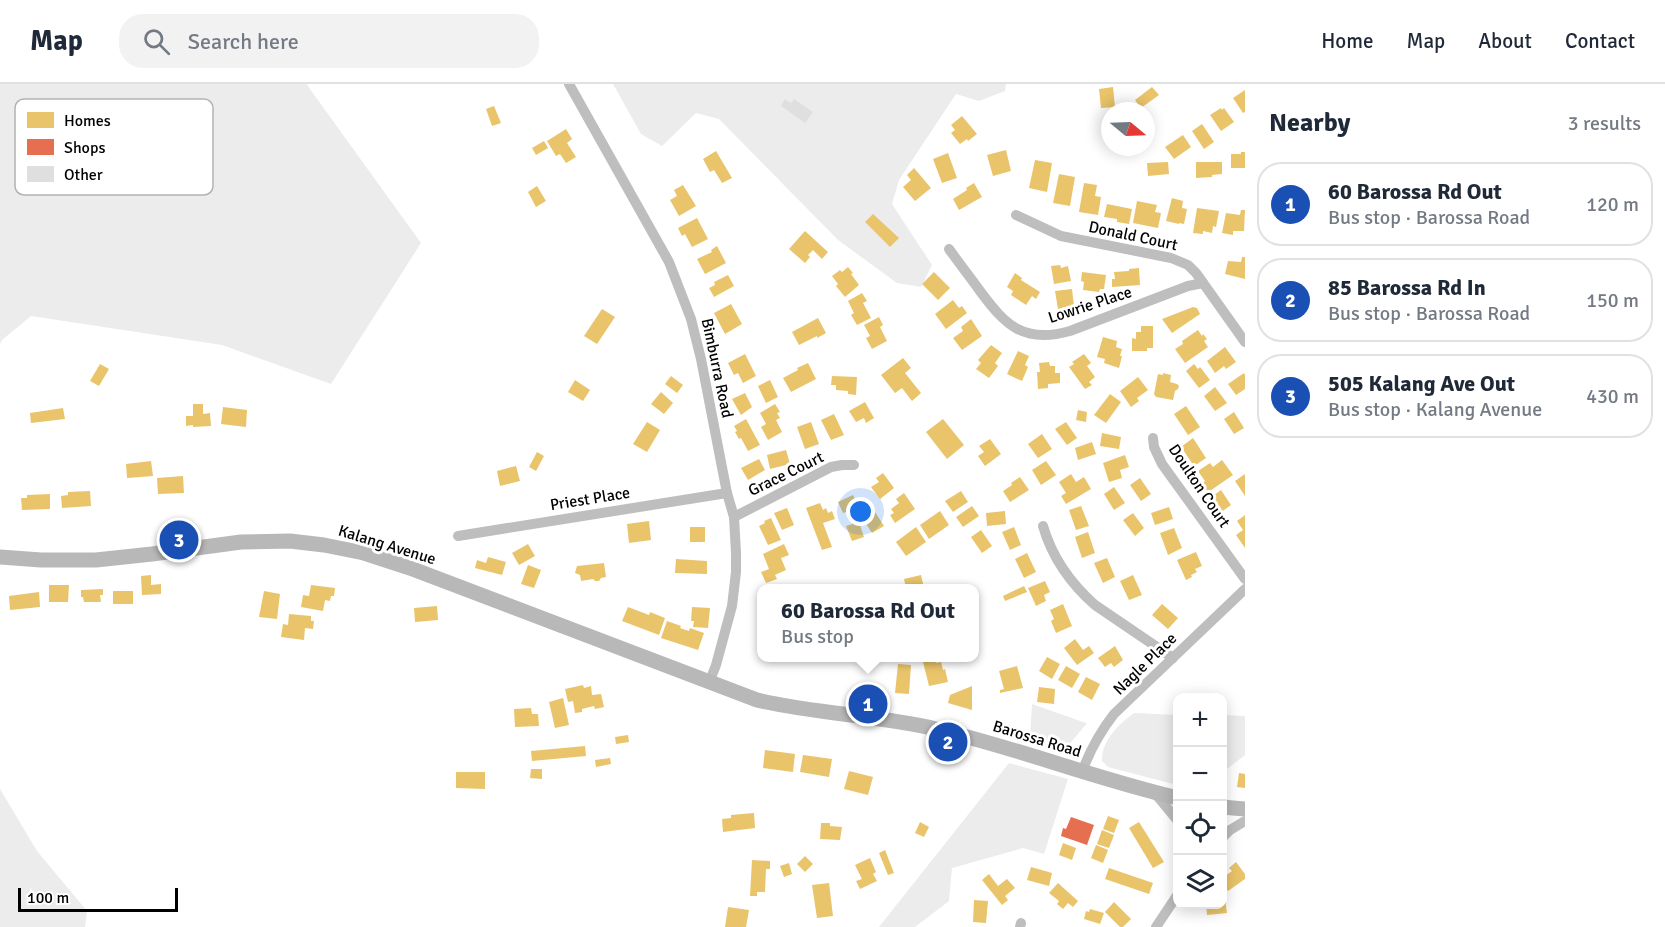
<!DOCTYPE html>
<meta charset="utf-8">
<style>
:root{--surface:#fff;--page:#f2f2f3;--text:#1f2937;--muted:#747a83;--line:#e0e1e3;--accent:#595959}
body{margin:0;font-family:Signika,sans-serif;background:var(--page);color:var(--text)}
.controls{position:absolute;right:18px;bottom:18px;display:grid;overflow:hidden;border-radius:12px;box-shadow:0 3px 15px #0003}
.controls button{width:54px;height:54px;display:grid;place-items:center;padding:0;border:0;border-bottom:2px solid var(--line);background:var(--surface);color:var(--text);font:30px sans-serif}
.compass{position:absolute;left:1101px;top:18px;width:54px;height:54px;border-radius:50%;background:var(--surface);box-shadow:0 3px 15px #0003;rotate:109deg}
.scale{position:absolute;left:18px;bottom:15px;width:160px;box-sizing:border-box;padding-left:6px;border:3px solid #000;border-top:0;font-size:16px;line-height:21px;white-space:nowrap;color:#000;-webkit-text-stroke:4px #fff;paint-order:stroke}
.you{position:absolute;left:861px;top:428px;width:21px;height:21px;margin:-15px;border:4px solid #fff;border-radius:50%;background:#1a73e8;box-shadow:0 0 0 9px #1a73e833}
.badge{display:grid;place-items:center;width:39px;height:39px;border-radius:50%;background:var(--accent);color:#fff;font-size:20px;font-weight:700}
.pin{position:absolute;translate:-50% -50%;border:3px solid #fff;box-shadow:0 2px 6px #0006}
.popup{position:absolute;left:757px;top:500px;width:222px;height:78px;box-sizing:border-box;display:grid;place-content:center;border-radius:12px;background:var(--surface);filter:drop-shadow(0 2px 4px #0005);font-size:20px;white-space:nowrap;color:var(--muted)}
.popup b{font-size:22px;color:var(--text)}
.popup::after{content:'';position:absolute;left:50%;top:100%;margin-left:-12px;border:12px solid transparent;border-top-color:var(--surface)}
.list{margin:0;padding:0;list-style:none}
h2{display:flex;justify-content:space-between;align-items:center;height:78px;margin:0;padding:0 24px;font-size:26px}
h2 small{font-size:20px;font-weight:400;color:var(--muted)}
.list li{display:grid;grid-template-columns:39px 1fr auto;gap:18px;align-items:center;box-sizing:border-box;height:84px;margin:0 12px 12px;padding:0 12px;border:2px solid var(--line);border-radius:24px}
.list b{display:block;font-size:22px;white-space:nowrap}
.list p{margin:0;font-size:20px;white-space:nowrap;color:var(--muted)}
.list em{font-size:20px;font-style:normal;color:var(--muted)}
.icon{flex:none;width:33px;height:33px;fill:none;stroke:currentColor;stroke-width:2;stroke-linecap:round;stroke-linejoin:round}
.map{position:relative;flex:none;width:1245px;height:843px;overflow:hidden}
header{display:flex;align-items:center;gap:36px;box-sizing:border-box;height:84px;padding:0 30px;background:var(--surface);border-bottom:2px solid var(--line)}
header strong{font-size:28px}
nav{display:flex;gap:33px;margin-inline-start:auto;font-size:21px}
.search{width:420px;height:54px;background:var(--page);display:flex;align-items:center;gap:15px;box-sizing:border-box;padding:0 21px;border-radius:24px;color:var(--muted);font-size:22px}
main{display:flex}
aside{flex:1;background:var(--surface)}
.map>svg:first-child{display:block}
.green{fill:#ececec}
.homes{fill:#e9c46a}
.shops{fill:#e76f51}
.building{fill:#dfdfdf}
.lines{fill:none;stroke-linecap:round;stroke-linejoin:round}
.street{stroke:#bebebe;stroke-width:10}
.secondary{stroke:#b8b8b8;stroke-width:15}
.labels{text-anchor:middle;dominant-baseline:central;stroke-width:6;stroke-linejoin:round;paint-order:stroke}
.street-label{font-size:16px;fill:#000;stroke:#fff}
.key{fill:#fff;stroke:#b2b2b2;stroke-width:1.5}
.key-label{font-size:16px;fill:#000}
</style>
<header>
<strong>Map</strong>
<div class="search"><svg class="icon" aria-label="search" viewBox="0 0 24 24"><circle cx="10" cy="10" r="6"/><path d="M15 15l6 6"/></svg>Search here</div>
<nav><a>Home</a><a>Map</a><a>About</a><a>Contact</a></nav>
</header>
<main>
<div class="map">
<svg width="1245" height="843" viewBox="0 0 1245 843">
<rect width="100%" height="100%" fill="#fff"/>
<g class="green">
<path d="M0,0H307L310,5L421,159L331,300L222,261L31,232L2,256L0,260Z"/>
<path d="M613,0H1006L1005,7L979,17L956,10L899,96L892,120L932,181L921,203L897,199L838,156L719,35L696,29L662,62L641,50Z"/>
<path d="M1032,620L1086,639H1087L1067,663L1030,654Z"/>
<path d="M1134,629L1177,631V701L1108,683L1102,677C1101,657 1119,640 1134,629Z"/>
<path d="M1223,631L1245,632V671L1223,688Z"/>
<path d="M1009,679L1068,695L1044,770L1023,764L952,784L949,817L915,843H879Z"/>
<path d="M0,705L37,767L87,827L85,843H0Z"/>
</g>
<g class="homes">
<path d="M1113,3L1115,23L1101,24L1099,5Z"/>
<path d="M1152,3L1159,11L1141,24L1135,16Z"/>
<path d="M1245,6V28L1243,29L1233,14Z"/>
<path d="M494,22L501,39L492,42L486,25Z"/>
<path d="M1221,24L1222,26L1224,24L1234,38L1221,47L1210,31Z"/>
<path d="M962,32L977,50L968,57L967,55L960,60L951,49L955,46L951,41Z"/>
<path d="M1202,40L1214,58L1204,65L1192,47Z"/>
<path d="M566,45L572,55L567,59L576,73L566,79L560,70L556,72L547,57Z"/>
<path d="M1183,51L1191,63L1174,75L1165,63Z"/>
<path d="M544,57L548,64L536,71L532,64Z"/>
<path d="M1006,66L1011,87L993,92L987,71Z"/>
<path d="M716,67L732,94L722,99L714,86L710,88L703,75Z"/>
<path d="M1241,68H1245V84H1231V70H1241Z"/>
<path d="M948,69L957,94L942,99L933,75Z"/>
<path d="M1035,76L1052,79L1047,108L1029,104Z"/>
<path d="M1168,78L1169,90L1148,92L1147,79Z"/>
<path d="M1196,78H1222V90L1212,91V93L1196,94Z"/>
<path d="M914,84L931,104L915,117L903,103L911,96L907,91Z"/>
<path d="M1059,90L1075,93L1070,122L1053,119Z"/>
<path d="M974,99L982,113L959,126L953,115L967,106L966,104Z"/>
<path d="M1084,99L1097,101L1095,112L1101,113L1098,131L1079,128Z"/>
<path d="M683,101L696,122L679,132L670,116L677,112L674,106Z"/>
<path d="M537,102L546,117L536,123L528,108Z"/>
<path d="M1172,114L1183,117L1182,124L1187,125L1184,140L1179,139V140L1166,137Z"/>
<path d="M1137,117L1157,121L1155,128L1161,129L1158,144L1133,139Z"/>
<path d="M1107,120L1132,125L1129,140L1117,138V135L1104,133Z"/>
<path d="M1197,124L1219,127L1216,143L1213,142L1212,149L1203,147V150L1193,149Z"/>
<path d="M1241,126H1245L1244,147H1233V151L1222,149L1226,129L1240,131Z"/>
<path d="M873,130L899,154L890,163L865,138Z"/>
<path d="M697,134L708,155L692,163L685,150L682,152L678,144Z"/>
<path d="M805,147L828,168L822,175L813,166L808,171L810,173L805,179L789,165Z"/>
<path d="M717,162L726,179L705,190L697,175L712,168L711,166Z"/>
<path d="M1242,173H1245V195L1225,190L1228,177L1241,178Z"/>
<path d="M1060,181L1061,184L1068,182L1071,197L1054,200L1051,182Z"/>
<path d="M848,183L853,189L851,190L859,201L845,213L836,202L838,200L832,192L840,186L842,188Z"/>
<path d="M1139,184L1140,201L1112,203V195H1115L1114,188L1129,187V185Z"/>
<path d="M934,188L950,204L938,216L922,200Z"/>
<path d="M1082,188L1106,191L1104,205H1100L1099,208L1083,206L1084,198L1081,197Z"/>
<path d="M1015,189L1022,194L1021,196L1040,208L1036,215L1032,212L1026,221L1011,211L1013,207L1007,203Z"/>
<path d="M728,191L734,202L714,213L709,204L715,201L714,198Z"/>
<path d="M1072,205L1074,222L1058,225L1055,207Z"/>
<path d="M862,209L867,217L863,219L871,234L857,241L851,231L854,229L848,217Z"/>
<path d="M953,216L959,224L962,222L967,229L946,245L935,230Z"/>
<path d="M731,220L742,240L725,250L714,229Z"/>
<path d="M1193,223L1197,224L1200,230L1172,249L1162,235Z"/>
<path d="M602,225L615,233L597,260L584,252Z"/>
<path d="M879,233L883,241L880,243L887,257L872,265L866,254L870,252L864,241Z"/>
<path d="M818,234L826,249L817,254V252L799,261L792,248Z"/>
<path d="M971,235L982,252L962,266L953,254L963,247L961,243Z"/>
<path d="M1141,242H1153V264H1147V267H1132V254L1136,255V248H1141Z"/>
<path d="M1198,246L1202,252L1203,250L1207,255L1204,257L1208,263L1185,279L1175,265L1183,260L1182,257Z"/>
<path d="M1103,253L1117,257L1116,263L1122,265L1120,272H1122L1119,284L1104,279L1105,275L1097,273Z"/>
<path d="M991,261L1002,269L995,279L998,282L989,294L976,285L981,279L978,276Z"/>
<path d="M1225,263L1236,278L1226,285L1224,282L1215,289L1207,277Z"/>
<path d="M1018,267L1029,272L1025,281L1028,283L1022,297L1007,290Z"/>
<path d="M745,270L756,292L743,299L738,289L734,291L728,279Z"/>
<path d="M1084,270L1091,279L1087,282L1095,293L1089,298L1092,301L1085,305L1069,283L1074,280L1072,278Z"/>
<path d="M903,274L911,284L905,289L921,309L912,317L902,304L895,309L881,291Z"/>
<path d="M1049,278L1050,282H1055V289H1060V299L1048,300V304L1038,305L1037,288H1040L1039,279Z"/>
<path d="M808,279L816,295L791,308L783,294L798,286L797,284Z"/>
<path d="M100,280L109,285L99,302L90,297Z"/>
<path d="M1194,280L1198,285L1200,283L1210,296L1199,304L1186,287Z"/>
<path d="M1163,289L1171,291L1170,298L1177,300L1179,302L1178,305L1175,307L1173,316L1156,313L1154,310L1158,290L1163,291Z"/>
<path d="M1244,289L1245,291V305L1236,311L1228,300Z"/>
<path d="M671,292L683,301L677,309L665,300Z"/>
<path d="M832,292L857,293L856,311L848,310V307L836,306V301H831Z"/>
<path d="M1138,293L1148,306L1137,314L1139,317L1131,323L1120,307Z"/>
<path d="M575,296L590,306L583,317L568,308Z"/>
<path d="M770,296L778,313L766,319L758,302Z"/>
<path d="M1215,303L1227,319L1215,327L1204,312Z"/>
<path d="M661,308L673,319L664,330L651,320Z"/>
<path d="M745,309L752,323L741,331L732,315Z"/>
<path d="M1110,310L1121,318L1106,339L1094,331Z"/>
<path d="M865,318L874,334L866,339L864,334L856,338L849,327Z"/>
<path d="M193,320H203V330L210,329L211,342L193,343V341L186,342V332H193Z"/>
<path d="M775,320L780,328L777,329L780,334L776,336L782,348L768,356L761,343L766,340L760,329Z"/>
<path d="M1186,322L1200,343L1188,351L1174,330Z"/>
<path d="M223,323L247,326L246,343L221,340Z"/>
<path d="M63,324L65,335L31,339L30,329Z"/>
<path d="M1078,326L1087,328L1086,338L1076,336Z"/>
<path d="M1234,328L1244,344L1234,350L1224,335Z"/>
<path d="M834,330L844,351L831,356L821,336Z"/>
<path d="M746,335L760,361L748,367L741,354L739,355L735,348L737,347L734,342Z"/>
<path d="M943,335L964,361L947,375L926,348Z"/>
<path d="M647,338L660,346L647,368L633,360Z"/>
<path d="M811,338L819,360L805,365L797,343Z"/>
<path d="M1066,338L1077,354L1067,361L1055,345Z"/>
<path d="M1102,349L1121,353L1119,365L1100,362Z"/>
<path d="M1042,350L1052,365L1038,374L1028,360Z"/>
<path d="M1193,354L1206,374L1194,382L1181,363Z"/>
<path d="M990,355L1001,370L985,382L978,372L984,368L979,362Z"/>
<path d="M1092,358L1096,370L1078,376L1075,364Z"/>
<path d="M786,366L790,380L770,385L767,371Z"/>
<path d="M537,368L544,372L536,387L529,383Z"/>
<path d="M1125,371L1129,383L1120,386L1122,394L1109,398L1103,379Z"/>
<path d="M759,375L765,386L748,396L741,384Z"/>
<path d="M1222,376L1233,391L1207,409L1201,400L1205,397L1198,387L1210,379L1213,383Z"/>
<path d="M151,377L153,392L127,394L126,380Z"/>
<path d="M1046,377L1056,391L1041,401L1032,386Z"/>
<path d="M516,382L520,397L500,402L497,387Z"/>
<path d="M883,389L894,404L880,415L871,403L879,398L876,394Z"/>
<path d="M1071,390L1076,398L1084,393L1091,405L1066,420L1061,412L1066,409L1059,398Z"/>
<path d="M1245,390V412L1235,397Z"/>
<path d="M183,392L184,409L158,410L157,394Z"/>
<path d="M1020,393L1029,406L1010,418L1003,407L1012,401L1011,399Z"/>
<path d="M1140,394L1151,410L1141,417L1130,401Z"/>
<path d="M1114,403L1125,419L1114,426L1104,410Z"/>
<path d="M1221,406L1231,421L1220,429L1210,414Z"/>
<path d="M90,407L91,422L62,424L61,412L68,411V408Z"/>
<path d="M961,407L968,418L953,428L945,417Z"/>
<path d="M904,409L915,425L895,439L890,431L894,429L891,425L899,419L896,415Z"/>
<path d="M50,410V425L22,426L21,414H27V411Z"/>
<path d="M853,411L859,423L843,429L838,418Z"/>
<path d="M820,419L823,426L826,424L828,429L832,427L835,435L823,439L832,463L822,466L806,424Z"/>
<path d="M972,422L979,432L963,443L956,433Z"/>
<path d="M1081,422L1089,442L1076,446L1069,426Z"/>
<path d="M1169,423L1173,435L1155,441L1151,429Z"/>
<path d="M787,424L794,441L782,446L774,429Z"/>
<path d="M940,427L949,441L929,455L920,441Z"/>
<path d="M1005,427L1006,440L987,442L986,429Z"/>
<path d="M875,428L884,442L872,449L863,435Z"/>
<path d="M1133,429L1144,444L1135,452L1123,436Z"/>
<path d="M1245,431V464L1236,451L1243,446L1237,437Z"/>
<path d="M771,434L781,456L768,461L759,442L765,439L764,437Z"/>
<path d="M649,437L651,456L629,459L627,440Z"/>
<path d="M859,438L864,453L852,457L846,442Z"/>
<rect x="690" y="443" width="15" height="15"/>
<path d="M916,443L926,458L906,472L896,458Z"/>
<path d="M1014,443L1021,461L1010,466L1002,448Z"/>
<path d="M1174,444L1182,464L1168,471L1160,449Z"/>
<path d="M981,446L992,462L982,469L971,453Z"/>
<path d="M1088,448L1095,469L1082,474L1075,453Z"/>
<path d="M528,460L535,472L519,481L512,469Z"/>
<path d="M784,460L789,471L781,474L786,486L775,491L777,495L766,499L761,488L769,485L763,470Z"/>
<path d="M1196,468L1202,482L1195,485L1197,488L1191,491L1192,493L1186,496L1177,476Z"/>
<path d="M1027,469L1036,488L1024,494L1015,475Z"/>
<path d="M488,473L506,478L502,491L475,484L477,476L486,479Z"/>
<path d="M1107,474L1115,493L1103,499L1094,479Z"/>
<path d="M676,475L707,477V490L675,489Z"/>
<path d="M604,479L606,493L601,494L599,497H595L593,495L581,497L580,491L575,489L577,482Z"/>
<path d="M528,481L541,486L534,504L521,500Z"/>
<path d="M151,491V501L161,500V510L142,511L141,492Z"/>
<path d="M921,491L924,504H906L904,495Z"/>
<path d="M1133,491L1142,511L1129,516L1120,497Z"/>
<path d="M1045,497L1050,508L1044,511L1046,517L1036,522L1028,504Z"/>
<path d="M49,501H69L68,518H49Z"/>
<path d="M311,501L335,504L334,512H331L330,517L325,516L323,527L301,523L303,511L309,512Z"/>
<path d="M1024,502L1027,508L1005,517L1003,512Z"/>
<path d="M103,505V511H100L101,518H84L83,513H81V506Z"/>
<rect x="113" y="507" width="20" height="13"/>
<path d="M264,507L280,510L277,535L259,533Z"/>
<path d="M39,508L40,523L10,526L9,512Z"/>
<path d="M1063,520L1072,542L1056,549L1051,537L1054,535L1050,526Z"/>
<path d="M1162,520L1178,534L1168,545L1152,531Z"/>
<path d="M437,522L438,536L415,538L414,524Z"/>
<path d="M628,523L649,531L650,528L665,534L659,551L622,537Z"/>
<path d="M692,523L710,524L708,544L693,543L694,537H691Z"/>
<path d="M289,530L311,532V537H314L313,545L305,544L304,556L281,553L283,540L288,541Z"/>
<path d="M667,537L681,542L680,544L689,547L690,544L704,549L698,566L661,554Z"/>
<path d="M1075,555L1083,566L1089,562L1094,569L1077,581L1064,564Z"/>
<path d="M1115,562L1123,576L1114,583L1111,579L1105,583L1098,574Z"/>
<path d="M1047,573L1060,580L1052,595L1039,587Z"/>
<path d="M935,575L936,579L941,578L943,586L945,585L948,598L929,602L923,578Z"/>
<path d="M898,580L911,581L909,610L895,609Z"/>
<path d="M1017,582L1023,604L1000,609V606L1004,605L999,587Z"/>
<path d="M1066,582L1080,590L1072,604L1058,596Z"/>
<path d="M1086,593L1100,600L1092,616L1078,608Z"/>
<path d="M583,601L584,604L591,602L592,611L601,610L604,623L595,625L594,622L582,625V628L575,629L573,617L568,618L565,605Z"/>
<path d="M972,602V626L948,619L950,611Z"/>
<path d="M1039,603L1055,605L1054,620L1037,618Z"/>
<path d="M563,614L569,641L555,644L549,618Z"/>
<path d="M531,624L532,630H538L539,642L515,643L514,625Z"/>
<path d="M628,651L629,658L616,660L615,653Z"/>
<path d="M585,662L586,672L532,677L531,667Z"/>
<path d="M765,666L795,670L793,688L763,684Z"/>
<path d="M803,671L832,675L829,693L800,688Z"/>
<path d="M610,674L611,680L596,683L595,676Z"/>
<path d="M531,685H542V695L530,694Z"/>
<path d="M849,687L873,693L868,711L844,705Z"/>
<path d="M456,688H485V705L456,704Z"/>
<path d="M1239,689L1245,690V704L1237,703Z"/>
<path d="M754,729L755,744L723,748L722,735L731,734V731Z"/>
<path d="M1108,732L1119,736L1114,749L1103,745Z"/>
<path d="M920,738L929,743L924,753L915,749Z"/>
<path d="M1139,738L1164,778L1153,784L1129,744Z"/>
<path d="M821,739H830V742L842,743L840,756L820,755Z"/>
<path d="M1102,746L1114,751L1109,764L1097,760Z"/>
<path d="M1063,759L1076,764L1072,776L1059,771Z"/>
<path d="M1096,761L1108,766L1103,779L1091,774Z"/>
<path d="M885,766L894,789L888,791L879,769Z"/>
<path d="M805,772L813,780L805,788L797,780Z"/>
<path d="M870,774L876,788L873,790L877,797L860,805L856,797L862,795L855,781Z"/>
<path d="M752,776L770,777V785H766L765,808H757V812H750Z"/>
<path d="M1236,778L1245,790V795L1228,807L1222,799V794L1232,787L1229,784Z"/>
<path d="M789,779L792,790L784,793L780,782Z"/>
<path d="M1031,783L1052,789L1049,802L1027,796Z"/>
<path d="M1109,784L1153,799L1149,810L1105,795Z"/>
<path d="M989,790L998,802L1007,795L1015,804L1005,812L1008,816L1002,821L982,796Z"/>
<path d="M829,799L833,832L817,834L812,801Z"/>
<path d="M1058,799L1078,817L1073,823L1068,819L1063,825L1057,820L1059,817L1049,809Z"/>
<path d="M1222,815H1225L1227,829L1207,831L1206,820H1222Z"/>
<path d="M974,816L988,817L986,839L973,838Z"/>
<path d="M1114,818L1131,835L1123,843H1120L1105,828Z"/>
<path d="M728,823L749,826L746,843H725Z"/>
<path d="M1090,825L1104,829L1100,840L1084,835L1086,827L1089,828Z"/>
</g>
<path class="shops" d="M1071,733L1094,741L1087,761L1061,752L1063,744L1066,745Z"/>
<path class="building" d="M785,15L791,19L794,15L813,28L805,39L781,22Z"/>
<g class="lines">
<g class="street">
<path d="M569,0L669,178L691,235L701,275L727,409L734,433L736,469V488L732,522L716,581L709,599"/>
<path d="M1016,131L1061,152L1171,174L1188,181L1196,189L1245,258"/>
<path d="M949,165C959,179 970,193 980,207C1006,242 1024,260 1070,247L1188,202L1203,199"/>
<path d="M1153,354L1154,363L1162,380L1245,495"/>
<path d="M734,433L831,383L842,381H854"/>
<path d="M1043,442C1052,473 1070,499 1095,521L1173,574"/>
<path d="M458,452L727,409"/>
<path d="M1082,688C1090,666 1100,648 1114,630L1245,505"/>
<path d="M1154,708L1178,737"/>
<path d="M1222,754L1230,746L1245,737"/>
<path d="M1020,843L1021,839"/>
<path d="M1156,843L1178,810"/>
</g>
<g class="secondary">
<path d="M0,473L41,476H96L152,470L241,458L290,457L324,461L364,469L410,484L757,616C816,630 877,631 936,645C1018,664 1096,695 1178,714"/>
<path d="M1222,723L1245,725"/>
</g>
</g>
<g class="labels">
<g class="street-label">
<text transform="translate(1133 152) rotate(12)">Donald Court</text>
<text transform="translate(1090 221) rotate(-18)">Lowrie Place</text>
<text transform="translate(717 284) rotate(78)">Bimburra Road</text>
<text transform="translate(786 390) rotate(-26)">Grace Court</text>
<text transform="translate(1199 402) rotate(56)">Doulton Court</text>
<text transform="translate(590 415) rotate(-9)">Priest Place</text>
<text transform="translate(387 461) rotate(17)">Kalang Avenue</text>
<text transform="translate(1145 580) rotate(-44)">Nagle Place</text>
<text transform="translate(1037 655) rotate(17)">Barossa Road</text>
</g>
</g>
<rect x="15" y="15" width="198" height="96" rx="9" class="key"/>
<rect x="27" y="28" width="27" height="16" fill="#e9c46a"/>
<rect x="27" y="55" width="27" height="16" fill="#e76f51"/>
<rect x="27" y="82" width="27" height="16" fill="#dfdfdf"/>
<g class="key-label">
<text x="64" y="42">Homes</text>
<text x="64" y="69">Shops</text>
<text x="64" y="96">Other</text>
</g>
</svg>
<div class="controls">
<button>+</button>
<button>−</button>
<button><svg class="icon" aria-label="locate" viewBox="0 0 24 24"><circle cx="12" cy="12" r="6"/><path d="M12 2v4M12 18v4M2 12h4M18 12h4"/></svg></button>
<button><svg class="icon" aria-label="layers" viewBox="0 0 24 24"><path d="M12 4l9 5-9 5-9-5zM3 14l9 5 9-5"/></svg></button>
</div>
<svg class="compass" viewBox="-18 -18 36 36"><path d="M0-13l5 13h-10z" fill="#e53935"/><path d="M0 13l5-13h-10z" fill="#747a83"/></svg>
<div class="scale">100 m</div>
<div class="you"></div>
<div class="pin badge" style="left:868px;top:620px;background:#1a4fb4">1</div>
<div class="popup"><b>60 Barossa Rd Out</b>Bus stop</div>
<div class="pin badge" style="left:948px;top:658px;background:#1a4fb4">2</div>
<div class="pin badge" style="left:179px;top:456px;background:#1a4fb4">3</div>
</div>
<aside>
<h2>Nearby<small>3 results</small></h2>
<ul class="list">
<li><span class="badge" style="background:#1a4fb4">1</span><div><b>60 Barossa Rd Out</b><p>Bus stop · Barossa Road</p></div><em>120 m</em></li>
<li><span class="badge" style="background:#1a4fb4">2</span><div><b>85 Barossa Rd In</b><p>Bus stop · Barossa Road</p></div><em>150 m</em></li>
<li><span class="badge" style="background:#1a4fb4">3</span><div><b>505 Kalang Ave Out</b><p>Bus stop · Kalang Avenue</p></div><em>430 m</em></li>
</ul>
</aside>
</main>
